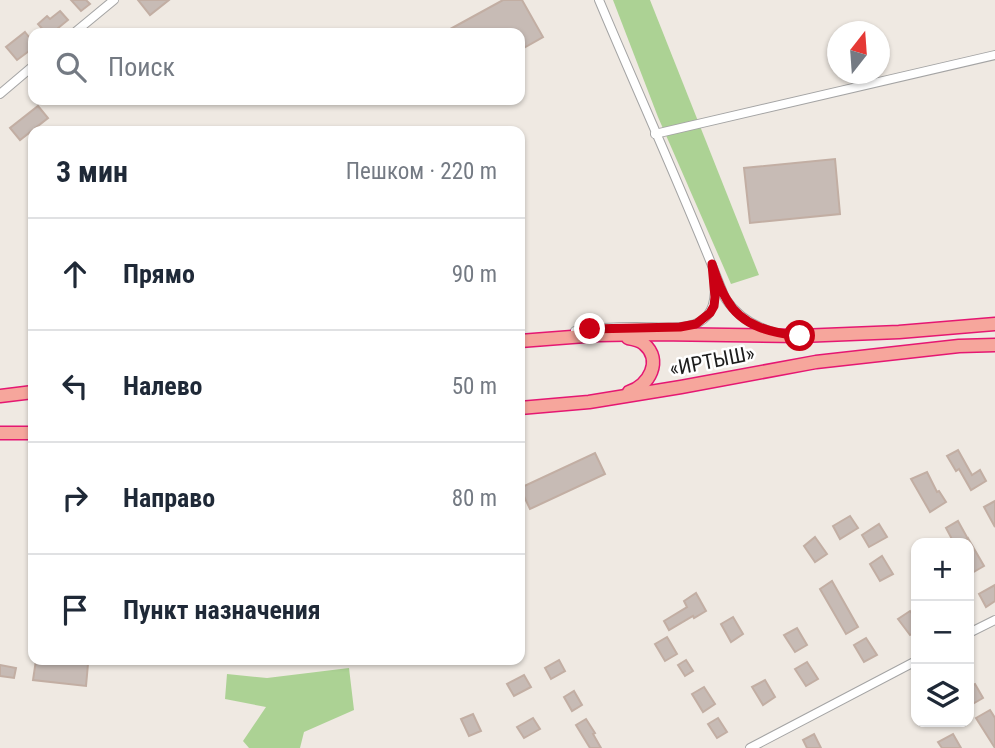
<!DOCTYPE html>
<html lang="ru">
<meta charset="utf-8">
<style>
:root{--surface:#fff;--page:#f2f2f3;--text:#1f2937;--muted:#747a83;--line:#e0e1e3}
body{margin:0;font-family:"Roboto Condensed",sans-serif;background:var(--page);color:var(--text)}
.controls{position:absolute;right:21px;bottom:21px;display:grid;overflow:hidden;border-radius:14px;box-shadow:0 2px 5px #0004}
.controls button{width:63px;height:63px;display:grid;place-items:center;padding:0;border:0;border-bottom:2px solid var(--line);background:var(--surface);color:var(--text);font:35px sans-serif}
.compass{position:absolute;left:827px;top:21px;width:63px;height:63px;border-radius:50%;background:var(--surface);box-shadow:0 2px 5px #0004;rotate:17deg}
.stop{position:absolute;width:21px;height:21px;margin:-16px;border:5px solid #ca0014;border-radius:50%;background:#fff}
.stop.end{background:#ca0014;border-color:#fff;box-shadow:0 2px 7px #0008}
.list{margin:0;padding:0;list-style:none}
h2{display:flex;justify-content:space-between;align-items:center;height:91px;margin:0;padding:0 28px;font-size:30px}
h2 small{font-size:23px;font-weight:400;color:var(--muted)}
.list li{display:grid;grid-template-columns:46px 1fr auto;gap:21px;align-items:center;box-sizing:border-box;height:112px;padding:0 28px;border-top:2px solid var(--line)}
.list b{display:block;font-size:26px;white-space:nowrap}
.list em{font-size:23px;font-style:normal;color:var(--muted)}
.icon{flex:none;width:38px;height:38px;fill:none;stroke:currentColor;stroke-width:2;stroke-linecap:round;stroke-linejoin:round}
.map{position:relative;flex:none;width:995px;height:748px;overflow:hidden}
.search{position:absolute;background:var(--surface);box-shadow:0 2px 5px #0004;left:28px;top:28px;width:497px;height:77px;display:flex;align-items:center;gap:18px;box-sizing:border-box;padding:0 24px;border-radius:14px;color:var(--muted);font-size:26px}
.panel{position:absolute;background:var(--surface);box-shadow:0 2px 5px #0004;left:28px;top:126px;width:497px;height:539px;border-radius:14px}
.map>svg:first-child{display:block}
.forest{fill:#acd294}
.building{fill:#c7bbb5;stroke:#c2aea3;stroke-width:2}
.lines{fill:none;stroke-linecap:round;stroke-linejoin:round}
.minor-casing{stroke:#a4a4a4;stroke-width:10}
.trunk-casing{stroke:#e51772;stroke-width:15}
.minor{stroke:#fff;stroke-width:8}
.trunk{stroke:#f6a69c;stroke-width:12}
.route{stroke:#ca0014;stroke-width:9}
.labels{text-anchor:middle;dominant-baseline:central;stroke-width:5;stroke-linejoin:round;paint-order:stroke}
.street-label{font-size:21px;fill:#1d1d1d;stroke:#fff}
</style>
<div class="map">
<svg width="995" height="748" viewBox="0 0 995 748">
<rect width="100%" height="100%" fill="#efe9e2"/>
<g class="forest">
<path d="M613,0H650L759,275L731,284L658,117Z"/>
<path d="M349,668L354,710L304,732L300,748H249L243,741L266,707L225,699L227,674L267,678Z"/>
</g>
<g class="building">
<path d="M71,0H86L90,4L81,11Z"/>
<path d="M138,0H169L150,15Z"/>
<path d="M503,0H522L543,37L520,50V33H443Z"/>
<path d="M60,11L68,20L52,33H46L38,24L47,16L50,19Z"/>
<path d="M25,32L33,42V48L17,60L6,47Z"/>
<path d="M38,106L48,118L20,140L10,128Z"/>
<path d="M835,159L840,214L750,223L744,168Z"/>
<path d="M958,450L972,475L980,470L986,481L971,490L959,469L956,471L947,456Z"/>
<path d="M595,453L605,474L530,509L520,488Z"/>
<path d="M927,472L937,492L939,491L946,502L930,512L911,479Z"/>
<path d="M995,501V527L984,507Z"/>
<path d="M850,516L858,528L840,539L833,526Z"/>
<path d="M958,521L968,539L960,543H954L946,528Z"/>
<path d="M879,524L887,537L869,547L862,535Z"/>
<path d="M815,537L827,554L815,562L804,546Z"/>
<path d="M969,540L984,566L972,573L969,568Z"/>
<path d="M882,556L893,574L880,581L870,564Z"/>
<path d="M832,581L858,627L846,634L820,589Z"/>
<path d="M995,585V601L986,607L979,594Z"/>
<path d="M696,593L706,611L694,618L693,616L669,630L664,621L687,607L684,601Z"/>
<path d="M910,611L916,619V631L910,635L898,619Z"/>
<path d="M733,617L743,634L731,642L721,624Z"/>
<path d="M797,628L807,645L795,652L784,635Z"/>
<path d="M667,637L677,654L665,661L655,644Z"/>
<path d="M866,638L877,655L864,662L854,645Z"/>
<path d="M36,660H54L88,664L86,686L33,680Z"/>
<path d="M559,660L565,671L551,679L545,668Z"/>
<path d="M686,660L693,671L685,676L678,665Z"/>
<path d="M807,662L818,679L806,686L795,669Z"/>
<path d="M0,665L16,668L14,678L0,676Z"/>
<path d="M524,675L531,687L514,696L507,684Z"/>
<path d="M765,680L775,697L763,705L752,687Z"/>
<path d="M975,684L983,698L969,706V687Z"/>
<path d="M704,687L715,704L703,712L692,694Z"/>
<path d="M574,691L582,705L572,711L564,697Z"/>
<path d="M990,710L995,718V748L976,718Z"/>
<path d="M473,714L481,731L469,736L461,719Z"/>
<path d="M533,718L540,729L524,738L517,727Z"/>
<path d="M718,718L727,732L717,738L708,724Z"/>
<path d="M586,719L595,733L593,734L601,748H590L576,725Z"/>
<path d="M814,734L821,748H807L803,740Z"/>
<path d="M953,734L961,748H942L938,742Z"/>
</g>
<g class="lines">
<g class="minor-casing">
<g id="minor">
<path d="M599,0C641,100 686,198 725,298C737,316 753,326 773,332"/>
<path d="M74,33L114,0"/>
<path d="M0,94L33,66"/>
<path d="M655,134L995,55"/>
<path d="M575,331C595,328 616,327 636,327C677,327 722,337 714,277"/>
<path d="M969,633L995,620"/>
<path d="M750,748L916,661"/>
</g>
</g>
<g class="trunk-casing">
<g id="trunk">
<path d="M628,338C634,339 640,340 644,344C663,360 649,386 629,392"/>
<path d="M520,341L598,335L655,334L800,336L899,332L995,324"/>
<path d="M0,396L33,392"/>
<path d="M520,408L589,402L681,387L816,362L959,346L995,345"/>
<path d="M0,433H33"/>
</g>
</g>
<use href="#minor" class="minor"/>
<use href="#trunk" class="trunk"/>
</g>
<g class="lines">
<path class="route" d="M590,329L680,327L696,324L710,313L714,306L715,297L712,264C716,276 720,289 727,300C742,327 773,333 800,336"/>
</g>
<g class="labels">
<g class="street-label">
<text transform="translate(712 361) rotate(-11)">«ИРТЫШ»</text>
</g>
</g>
</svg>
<div class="controls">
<button>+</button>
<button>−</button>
<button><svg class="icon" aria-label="layers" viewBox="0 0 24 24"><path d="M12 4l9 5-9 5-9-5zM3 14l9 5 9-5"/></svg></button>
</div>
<svg class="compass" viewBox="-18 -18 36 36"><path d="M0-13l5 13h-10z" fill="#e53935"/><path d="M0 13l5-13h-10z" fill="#747a83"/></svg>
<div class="stop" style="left:800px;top:336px"></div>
<div class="stop end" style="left:590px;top:329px"></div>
<div class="search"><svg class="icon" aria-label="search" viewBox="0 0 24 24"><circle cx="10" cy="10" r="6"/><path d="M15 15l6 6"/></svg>Поиск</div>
<section class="panel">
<h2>3 мин<small>Пешком · 220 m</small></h2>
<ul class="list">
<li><svg class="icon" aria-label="ahead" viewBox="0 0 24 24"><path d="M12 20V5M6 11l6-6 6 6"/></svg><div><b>Прямо</b></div><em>90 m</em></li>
<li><svg class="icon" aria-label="left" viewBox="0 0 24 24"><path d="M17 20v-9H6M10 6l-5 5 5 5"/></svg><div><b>Налево</b></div><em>50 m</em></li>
<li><svg class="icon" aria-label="right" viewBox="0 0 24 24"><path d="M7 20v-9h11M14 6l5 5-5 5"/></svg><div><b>Направо</b></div><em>80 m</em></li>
<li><svg class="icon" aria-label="arrive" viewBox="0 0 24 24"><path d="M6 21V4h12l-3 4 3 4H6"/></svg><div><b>Пункт назначения</b></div></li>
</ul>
</section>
</div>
